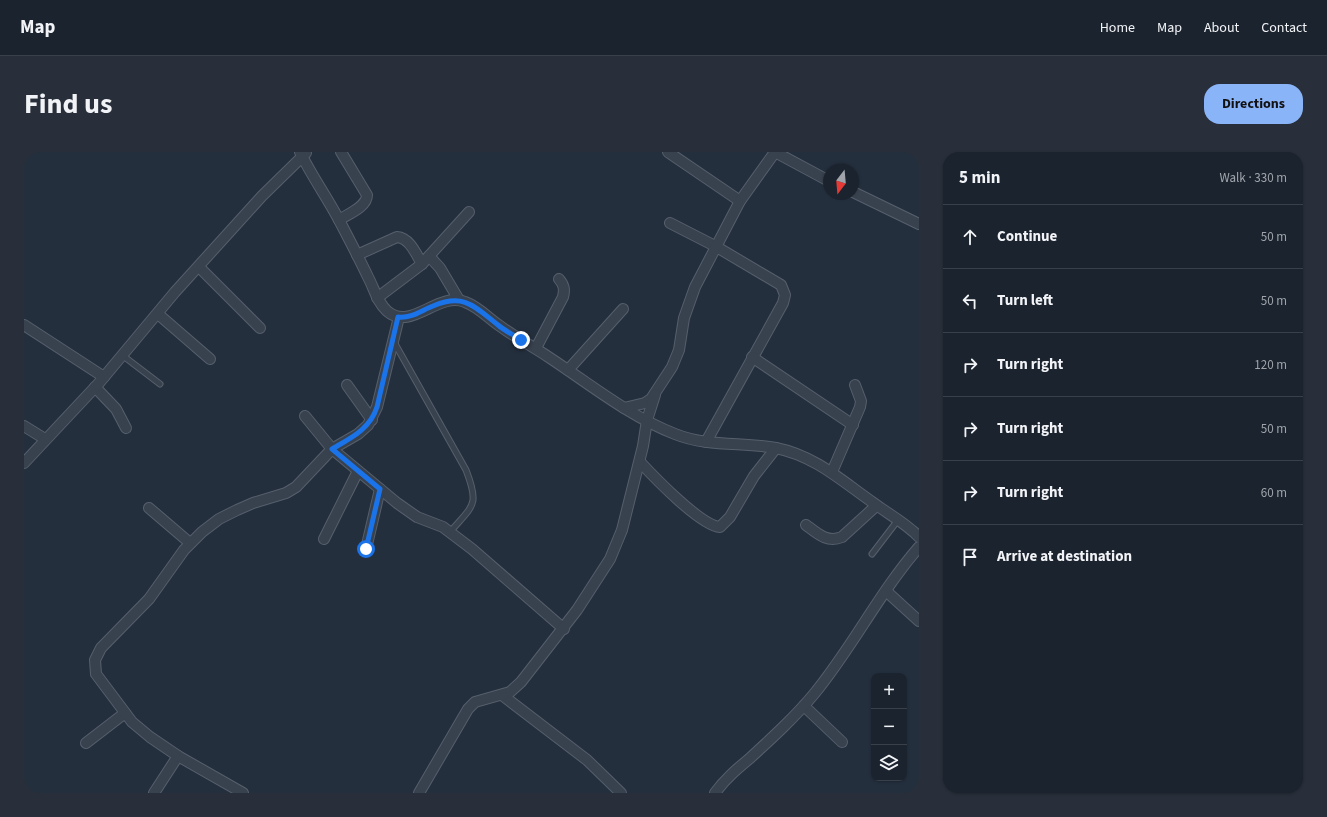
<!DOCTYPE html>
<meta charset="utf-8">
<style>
:root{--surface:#1b232e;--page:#282f3a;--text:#f1f3f6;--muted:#a0a4aa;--line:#39404a;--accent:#8ab4f8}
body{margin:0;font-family:"Source Sans 3",sans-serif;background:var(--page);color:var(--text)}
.controls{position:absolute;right:12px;bottom:12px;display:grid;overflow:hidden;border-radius:8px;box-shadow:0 1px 3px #0004}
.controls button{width:36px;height:36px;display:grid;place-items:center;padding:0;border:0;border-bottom:1px solid var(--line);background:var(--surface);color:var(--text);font:20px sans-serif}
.compass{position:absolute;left:799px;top:12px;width:36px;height:36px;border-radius:50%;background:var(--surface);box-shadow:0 1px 3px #0004;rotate:196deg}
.stop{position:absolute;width:12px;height:12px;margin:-9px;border:3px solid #1a73e8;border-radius:50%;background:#fff}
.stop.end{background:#1a73e8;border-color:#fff;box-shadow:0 1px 4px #0008}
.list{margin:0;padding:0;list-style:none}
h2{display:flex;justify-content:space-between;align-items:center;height:52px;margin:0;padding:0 16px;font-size:17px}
h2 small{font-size:13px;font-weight:400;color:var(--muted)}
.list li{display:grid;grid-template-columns:26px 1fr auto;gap:12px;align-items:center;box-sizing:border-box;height:64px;padding:0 16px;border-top:1px solid var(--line)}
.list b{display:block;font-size:15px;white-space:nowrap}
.list em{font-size:13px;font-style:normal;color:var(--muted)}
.icon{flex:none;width:22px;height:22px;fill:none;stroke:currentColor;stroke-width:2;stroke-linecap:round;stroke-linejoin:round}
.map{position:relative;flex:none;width:895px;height:641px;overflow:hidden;border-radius:16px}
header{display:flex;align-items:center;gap:24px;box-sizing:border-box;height:56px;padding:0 20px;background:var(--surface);border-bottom:1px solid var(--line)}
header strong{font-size:19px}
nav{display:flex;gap:22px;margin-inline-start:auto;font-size:14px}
.intro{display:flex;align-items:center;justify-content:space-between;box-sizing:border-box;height:96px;padding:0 24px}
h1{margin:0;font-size:28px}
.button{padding:10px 18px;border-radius:16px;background:var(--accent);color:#111;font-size:14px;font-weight:700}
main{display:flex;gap:24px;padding:0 24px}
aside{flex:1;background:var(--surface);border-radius:16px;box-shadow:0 1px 3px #0004}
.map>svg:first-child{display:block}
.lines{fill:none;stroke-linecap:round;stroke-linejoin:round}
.lane-casing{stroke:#565f6c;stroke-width:7}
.street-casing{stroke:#565f6c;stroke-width:12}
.lane{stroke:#38414e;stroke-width:5}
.street{stroke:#38414e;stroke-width:10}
.route{stroke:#1a73e8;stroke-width:5}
</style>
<header>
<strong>Map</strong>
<nav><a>Home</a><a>Map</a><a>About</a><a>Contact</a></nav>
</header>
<div class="intro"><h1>Find us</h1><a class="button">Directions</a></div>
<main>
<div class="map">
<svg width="895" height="641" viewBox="0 0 895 641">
<rect width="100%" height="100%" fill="#242f3e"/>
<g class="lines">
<g class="lane-casing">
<g id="lane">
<path d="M370,190L442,318C456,354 449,353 426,380"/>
<path d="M98,203L136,232"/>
<path d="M848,402L874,368"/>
</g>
</g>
<g class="street-casing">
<g id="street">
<path d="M276,0C287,23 303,45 315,68C325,87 335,106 344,125C350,136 353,150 363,159C387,180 414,139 441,150C455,155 464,166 476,174C492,186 510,195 526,206C567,233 605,264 651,282C683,295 719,290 752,296C792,304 819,330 851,352C866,363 883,372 895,385"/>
<path d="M644,0L716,49"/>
<path d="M751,0L805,29"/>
<path d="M829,40L895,72"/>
<path d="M315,68C324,62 343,55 343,43L317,0"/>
<path d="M646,71L691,94L757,133L761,143L759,151L682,290"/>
<path d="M333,103L373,85C386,86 392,102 398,112"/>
<path d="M405,104L445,60"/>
<path d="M175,115L236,176"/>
<path d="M353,146L398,112L405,104L416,116L435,148"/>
<path d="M134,162L186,207"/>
<path d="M0,173L80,225"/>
<path d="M512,196L539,145C541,137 540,133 535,127"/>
<path d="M728,205L829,273"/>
<path d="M544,218L599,157"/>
<path d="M323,233L348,268"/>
<path d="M71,235L92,257L102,276"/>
<path d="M600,256L621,251L627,247L648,215L655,198L660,166L671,135L716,49L751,0"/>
<path d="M281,264L308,297L373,351L393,365L419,375L448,397L540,477"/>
<path d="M0,274L21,287"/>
<path d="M616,310C630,325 677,374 696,375L706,365L730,324L752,296"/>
<path d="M0,311L75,231L151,140L238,44L282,1"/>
<path d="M808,320L836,255L837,249L831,233"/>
<path d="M125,356L166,391"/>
<path d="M782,373C794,382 803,391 818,385L852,354"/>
<path d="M300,387L334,319"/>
<path d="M342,397L356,337"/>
<path d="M862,439L895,469"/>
<path d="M478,543L563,608L597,641"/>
<path d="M780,554L818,590"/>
<path d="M62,591L101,561"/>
<path d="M130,641L154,604"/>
<path d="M219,641L154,604L126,585L108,570L72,522L71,508L77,496L125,447L160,398L178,380L195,367L213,358L229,351L262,341L272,335L308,297L334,282L344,273L353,255L375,165"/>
<path d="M395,641L444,557L451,550L486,540L497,530L553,458L586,407L598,378L619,294L623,268L631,243"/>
<path d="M691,641C701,627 713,617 725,607C748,586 770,566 790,542C828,496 855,441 895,395"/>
</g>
</g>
<use href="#lane" class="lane"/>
<use href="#street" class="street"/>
</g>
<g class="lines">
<path class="route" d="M342,397L356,337L308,297C327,286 346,277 353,255L374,165C387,167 398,158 409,154C440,141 450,154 474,173C481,179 490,183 497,188"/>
</g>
</svg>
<div class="controls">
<button>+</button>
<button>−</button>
<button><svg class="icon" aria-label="layers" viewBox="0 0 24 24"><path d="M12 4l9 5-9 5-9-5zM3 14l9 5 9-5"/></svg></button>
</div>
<svg class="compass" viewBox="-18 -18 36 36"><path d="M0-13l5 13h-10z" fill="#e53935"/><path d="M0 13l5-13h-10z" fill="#a0a4aa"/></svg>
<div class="stop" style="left:342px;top:397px"></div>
<div class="stop end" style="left:497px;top:188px"></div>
</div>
<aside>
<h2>5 min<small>Walk · 330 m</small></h2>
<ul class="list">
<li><svg class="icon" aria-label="ahead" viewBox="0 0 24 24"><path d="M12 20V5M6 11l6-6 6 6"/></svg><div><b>Continue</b></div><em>50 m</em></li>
<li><svg class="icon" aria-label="left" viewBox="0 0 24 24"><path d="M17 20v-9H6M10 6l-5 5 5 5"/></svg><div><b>Turn left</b></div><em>50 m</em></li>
<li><svg class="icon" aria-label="right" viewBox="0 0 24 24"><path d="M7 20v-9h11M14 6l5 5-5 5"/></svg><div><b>Turn right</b></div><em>120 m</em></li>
<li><svg class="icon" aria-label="right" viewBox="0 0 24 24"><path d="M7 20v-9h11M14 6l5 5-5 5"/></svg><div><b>Turn right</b></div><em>50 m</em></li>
<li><svg class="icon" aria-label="right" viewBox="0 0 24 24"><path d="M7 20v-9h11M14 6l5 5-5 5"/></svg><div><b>Turn right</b></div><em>60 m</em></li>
<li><svg class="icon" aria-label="arrive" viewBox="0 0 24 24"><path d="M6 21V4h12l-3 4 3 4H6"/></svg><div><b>Arrive at destination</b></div></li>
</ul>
</aside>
</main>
